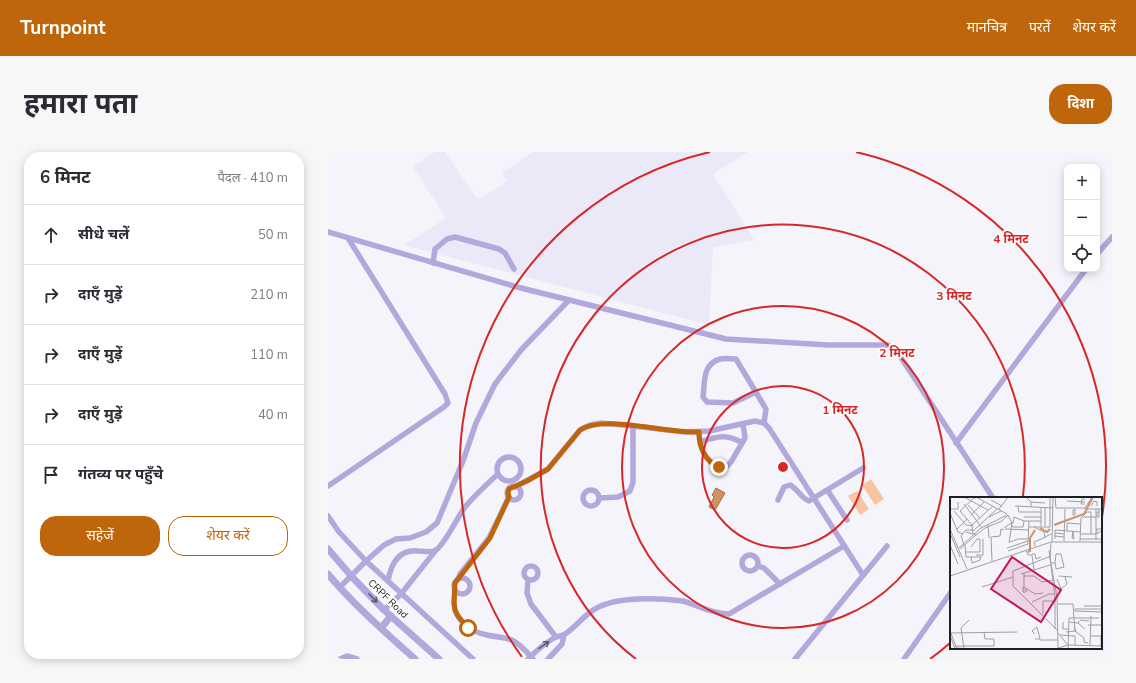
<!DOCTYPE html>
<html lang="hi">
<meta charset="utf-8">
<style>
:root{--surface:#fff;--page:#f7f7f7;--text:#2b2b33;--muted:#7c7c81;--line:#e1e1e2;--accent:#bf650b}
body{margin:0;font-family:"Nunito Sans","Noto Sans Devanagari",sans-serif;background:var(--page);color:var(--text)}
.controls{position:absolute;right:12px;top:12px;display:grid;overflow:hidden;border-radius:8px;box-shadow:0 2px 10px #0003}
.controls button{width:36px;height:36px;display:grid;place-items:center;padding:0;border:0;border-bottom:1px solid var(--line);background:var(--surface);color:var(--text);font:20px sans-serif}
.stop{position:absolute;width:12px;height:12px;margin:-9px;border:3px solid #bf650b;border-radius:50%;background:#fff}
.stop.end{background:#bf650b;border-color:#fff;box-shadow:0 1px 4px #0008}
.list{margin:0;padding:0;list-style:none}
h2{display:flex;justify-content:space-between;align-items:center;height:52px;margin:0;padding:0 16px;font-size:17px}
h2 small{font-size:13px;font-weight:400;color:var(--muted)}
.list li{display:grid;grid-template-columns:26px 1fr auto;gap:12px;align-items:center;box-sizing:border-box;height:60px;padding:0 16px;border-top:1px solid var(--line)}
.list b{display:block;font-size:15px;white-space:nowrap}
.list em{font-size:13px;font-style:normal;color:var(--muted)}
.actions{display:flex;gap:8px;padding:12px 16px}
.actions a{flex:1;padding:9px 0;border:1px solid var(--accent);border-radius:16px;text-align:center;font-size:14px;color:var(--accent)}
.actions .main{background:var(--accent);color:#fff}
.icon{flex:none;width:22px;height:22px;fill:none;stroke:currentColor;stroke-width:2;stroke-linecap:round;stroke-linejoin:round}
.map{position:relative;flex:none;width:784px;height:507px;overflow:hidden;border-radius:16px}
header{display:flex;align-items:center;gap:24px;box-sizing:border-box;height:56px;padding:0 20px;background:var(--accent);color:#fff}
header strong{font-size:19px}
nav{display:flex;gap:22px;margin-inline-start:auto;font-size:14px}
.intro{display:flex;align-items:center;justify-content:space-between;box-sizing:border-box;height:96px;padding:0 24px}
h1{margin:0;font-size:28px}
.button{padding:10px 18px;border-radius:16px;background:var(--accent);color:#fff;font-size:14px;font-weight:700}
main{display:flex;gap:24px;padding:0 24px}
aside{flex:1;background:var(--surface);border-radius:16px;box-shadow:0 2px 10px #0003}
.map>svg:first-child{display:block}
.built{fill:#ebe8f7}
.green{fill:#f9c5a1}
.water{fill:#d29162;stroke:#9c6e4e}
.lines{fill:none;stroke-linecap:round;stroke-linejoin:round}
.minor{stroke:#b2a8db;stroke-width:5.5}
.tertiary{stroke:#b2a8db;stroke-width:7}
.oneway{stroke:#615c75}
.route{stroke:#bf650b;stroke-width:5}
.ring{fill:none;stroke:#d62828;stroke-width:2}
.labels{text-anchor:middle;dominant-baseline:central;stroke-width:3.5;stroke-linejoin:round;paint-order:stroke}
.street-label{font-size:10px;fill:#1f1e21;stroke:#fff}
.inset-river{fill:none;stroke:#d29162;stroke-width:2}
.inset-road{fill:none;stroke:#9f9ea4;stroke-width:1}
.view{fill:#c2185b;fill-opacity:0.15;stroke:#c2185b;stroke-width:2}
.inset-edge{fill:none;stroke:#1f1e21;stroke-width:2}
.centre{fill:#d62828;stroke:#fff;stroke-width:2}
.ring-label{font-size:12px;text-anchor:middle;font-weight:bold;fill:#d62828;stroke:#fff;stroke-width:3.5;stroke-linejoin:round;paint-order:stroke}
</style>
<header>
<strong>Turnpoint</strong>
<nav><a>मानचित्र</a><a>परतें</a><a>शेयर करें</a></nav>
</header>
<div class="intro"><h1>हमारा पता</h1><a class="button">दिशा</a></div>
<main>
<aside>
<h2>6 मिनट<small>पैदल · 410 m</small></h2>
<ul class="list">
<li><svg class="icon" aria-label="ahead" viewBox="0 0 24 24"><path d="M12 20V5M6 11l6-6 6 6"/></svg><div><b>सीधे चलें</b></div><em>50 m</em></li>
<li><svg class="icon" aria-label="right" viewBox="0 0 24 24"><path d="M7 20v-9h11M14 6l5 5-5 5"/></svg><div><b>दाएँ मुड़ें</b></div><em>210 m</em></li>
<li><svg class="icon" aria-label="right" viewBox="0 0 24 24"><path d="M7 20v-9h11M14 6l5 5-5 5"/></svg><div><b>दाएँ मुड़ें</b></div><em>110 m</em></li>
<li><svg class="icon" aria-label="right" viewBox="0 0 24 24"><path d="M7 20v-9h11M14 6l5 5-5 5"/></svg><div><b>दाएँ मुड़ें</b></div><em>40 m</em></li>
<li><svg class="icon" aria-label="arrive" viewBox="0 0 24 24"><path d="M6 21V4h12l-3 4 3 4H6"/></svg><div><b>गंतव्य पर पहुँचे</b></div></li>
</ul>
<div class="actions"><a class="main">सहेजें</a><a>शेयर करें</a></div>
</aside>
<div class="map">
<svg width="784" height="507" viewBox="0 0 784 507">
<rect width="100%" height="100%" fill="#f5f4fb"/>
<path class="built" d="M107,0H117L150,48L179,29L174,21L205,0H420L385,22L426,88L385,95L381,173L76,93L118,66L85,15Z"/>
<g class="green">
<path d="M543,327L556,347L547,353L534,333Z"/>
<path d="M529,339L541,357L532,363L520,344Z"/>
</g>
<path class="water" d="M388,336L397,341L387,358L381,355L386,345L384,343Z"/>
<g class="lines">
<g class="minor">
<path d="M0,80L189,135L398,187L500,193H560L568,198L665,346"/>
<path d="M769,102L784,85"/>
<path d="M105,111L107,97L119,87L127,85L171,97L177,101L186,117"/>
<path d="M428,240L405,251L379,250L375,245C377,231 374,212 392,207C397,206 403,207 408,207L438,257L436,271"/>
<path d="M371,280C371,297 379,315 398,315L403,310L417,286L415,272"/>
<path d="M372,290C388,285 399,281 414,291"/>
<path d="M628,291L758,117"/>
<circle cx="181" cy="317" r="12"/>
<path d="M0,334L116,255L120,251L117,242L20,86"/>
<circle cx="186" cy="341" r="7"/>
<path d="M187,335L220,317L252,278L262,273L273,271L305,274L357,280L381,279L427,269L436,271L441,276L535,423"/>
<circle cx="263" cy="346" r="8"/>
<path d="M500,339L519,368"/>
<path d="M272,346L290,345L302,339L305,330V274"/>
<path d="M450,348L456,335L462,333C470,337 473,346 481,349L535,316"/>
<path d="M0,364L11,380L38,409L145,507"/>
<circle cx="422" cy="411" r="8"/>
<circle cx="203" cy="421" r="7"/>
<path d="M430,414L436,416L452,432"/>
<circle cx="134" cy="434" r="8"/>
<path d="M130,427L132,422L161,386L181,345"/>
<path d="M200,428L199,441L203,452L228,485"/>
<path d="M60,429C63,412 71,397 90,399C96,399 103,401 108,398C117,392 130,364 137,355C147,343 159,332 170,322"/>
<path d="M12,435L38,409L56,393L68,387L82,386L98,380L109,371L135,309L148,271L167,232L193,198L241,148"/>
<path d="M127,438C127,442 126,447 126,451C126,468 143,480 159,483C167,485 176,485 184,488C192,492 199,500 205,507"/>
<path d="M56,458L73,442L108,398"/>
<path d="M12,507L19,504L29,507"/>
<path d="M200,507C208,499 216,492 226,486C230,484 234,484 237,482C248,475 255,464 267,457C288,444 331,446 355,449C359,450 364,452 369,454C379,458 390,462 401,462L516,394"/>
<path d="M220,507L234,492L236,483"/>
<path d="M467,507L559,394"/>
<path d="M576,507L623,440"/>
</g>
<g class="tertiary">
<path d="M0,397L25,426L56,458L111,507"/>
<path d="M0,422C26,453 57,480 87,507"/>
<path d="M53,476L63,464"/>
</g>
</g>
<defs><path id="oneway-shaft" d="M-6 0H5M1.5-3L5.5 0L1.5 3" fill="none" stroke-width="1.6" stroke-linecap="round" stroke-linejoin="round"/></defs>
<g class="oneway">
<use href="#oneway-shaft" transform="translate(45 446) rotate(46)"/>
<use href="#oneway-shaft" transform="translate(216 493) rotate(-35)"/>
</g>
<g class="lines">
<path class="route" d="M140,476L130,464L127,458L126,450L127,431L162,386L181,345L180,341L181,337L199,329L220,317L252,278C276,262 340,282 371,280C371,294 377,310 391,315"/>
</g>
<g class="ring">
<circle cx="455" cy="315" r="81"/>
<circle cx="455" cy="315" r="161"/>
<path d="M622 491A242 242 0 0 1 602 507M308 507A242 242 0 1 1 695 344"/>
<path d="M194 505A323 323 0 0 1 382 0M528 0A323 323 0 0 1 773 371"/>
</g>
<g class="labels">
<g class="street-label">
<text transform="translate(60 447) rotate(44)">CRPF Road</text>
</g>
</g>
<g transform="translate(622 345)">
<rect width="152" height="152" fill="#f5f4fb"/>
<path class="inset-river" d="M104,28L134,17L143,0M90,31L97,35L100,32M78,55L80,54V41L85,33"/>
<path class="inset-road" d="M14,0L38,13M26,0L57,17M76,0L81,5V10M105,0L106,11H135L142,0M41,3L52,9M117,4L135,5M81,5L95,6M14,7L32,31M135,7H131L132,2H135M18,8L30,21M65,9L103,11M141,9L144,4L147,5V9M68,10L69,15H91M0,12H8V5M49,12L58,0M125,12V18H123V13H125M135,12H152M149,12V20H147V15H149M4,14L16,28L23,29M141,15V37M0,16L8,35L13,37M21,18L34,5M58,18L62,26L59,46M39,20L51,14M74,20H91M133,20H146M74,24H91M22,28L43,9M38,28L39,41M91,29V11M95,29V11M79,30H100M84,30L94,35L95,40L101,37M100,30V0M54,31L61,26H63L64,20L74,24L73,30H63L61,27M0,32L17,72M7,32L17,22M55,32L79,33M23,34L47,12M117,34V26L131,27M151,34L147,37V32H152M16,35L26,38L35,31L52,24L58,18M123,35L124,42L122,41L123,34M0,36L10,60M105,36V33L131,35M23,37L22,28L10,14L25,0M131,37H146M105,39V36L114,37M105,42V39L114,40M130,42H152M146,43V12M114,44L115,12M130,44L131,21L137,15H141M60,45L68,42H78M102,45L103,0M101,46L100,61L107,100L108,152M0,48L8,67M14,48L11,39L16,33H23M15,48L16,60H31M85,49L84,45L96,40M9,51L31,31L57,18M57,51L78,44M10,52L26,38M76,53L78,58H82L84,73M99,53L105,100V132M58,54L78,47L79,24M16,55H30V42H27L21,50M82,57H85L86,62L91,60M26,58H33V42M101,59L63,74V89L108,134M21,60L22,66L30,63L31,59M42,64L41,40L50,39L51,32L54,33M102,66H105L106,57H111L114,70L106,72L105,66M74,76V90L85,97L93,96M71,77L100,68M0,79L101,45H152M74,79H84L92,85L103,83M109,79L122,80M107,82L111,92L117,87L115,80M32,90L63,80M73,92L77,93L76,95H73V90H74M82,105L99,97H105M108,107H123L124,121M134,109H152M125,112V114L152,115M125,112H152M93,117V104H106M124,121L125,134L134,141V145L138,146M113,125V132H119M119,125L128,126L135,132M128,126L131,123L139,124M138,128H152M0,134L7,152M116,135L126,134L124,130M0,136L67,135M108,136L117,147M85,137L82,134L87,130L90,142H85M0,138L5,152M110,138L125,139V148M141,139H151V149M90,143H107M4,149H44V142H35L34,135M140,149L141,119M7,151L21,152M14,152L11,131L19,123M105,152L118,148L152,149M118,152L119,121H149"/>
<path class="view" d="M62,60L111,93L91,125L41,92Z"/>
<rect width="152" height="152" class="inset-edge"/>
</g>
<circle cx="455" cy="315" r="6" class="centre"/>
<g class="ring-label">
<text x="683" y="91">4 मिनट</text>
<text x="626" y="148">3 मिनट</text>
<text x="569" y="205">2 मिनट</text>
<text x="512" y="262">1 मिनट</text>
</g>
</svg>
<div class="controls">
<button>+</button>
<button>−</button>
<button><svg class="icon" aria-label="locate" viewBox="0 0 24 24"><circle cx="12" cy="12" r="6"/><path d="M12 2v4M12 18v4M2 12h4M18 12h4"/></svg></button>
</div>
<div class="stop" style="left:140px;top:476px"></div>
<div class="stop end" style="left:391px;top:315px"></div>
</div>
</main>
